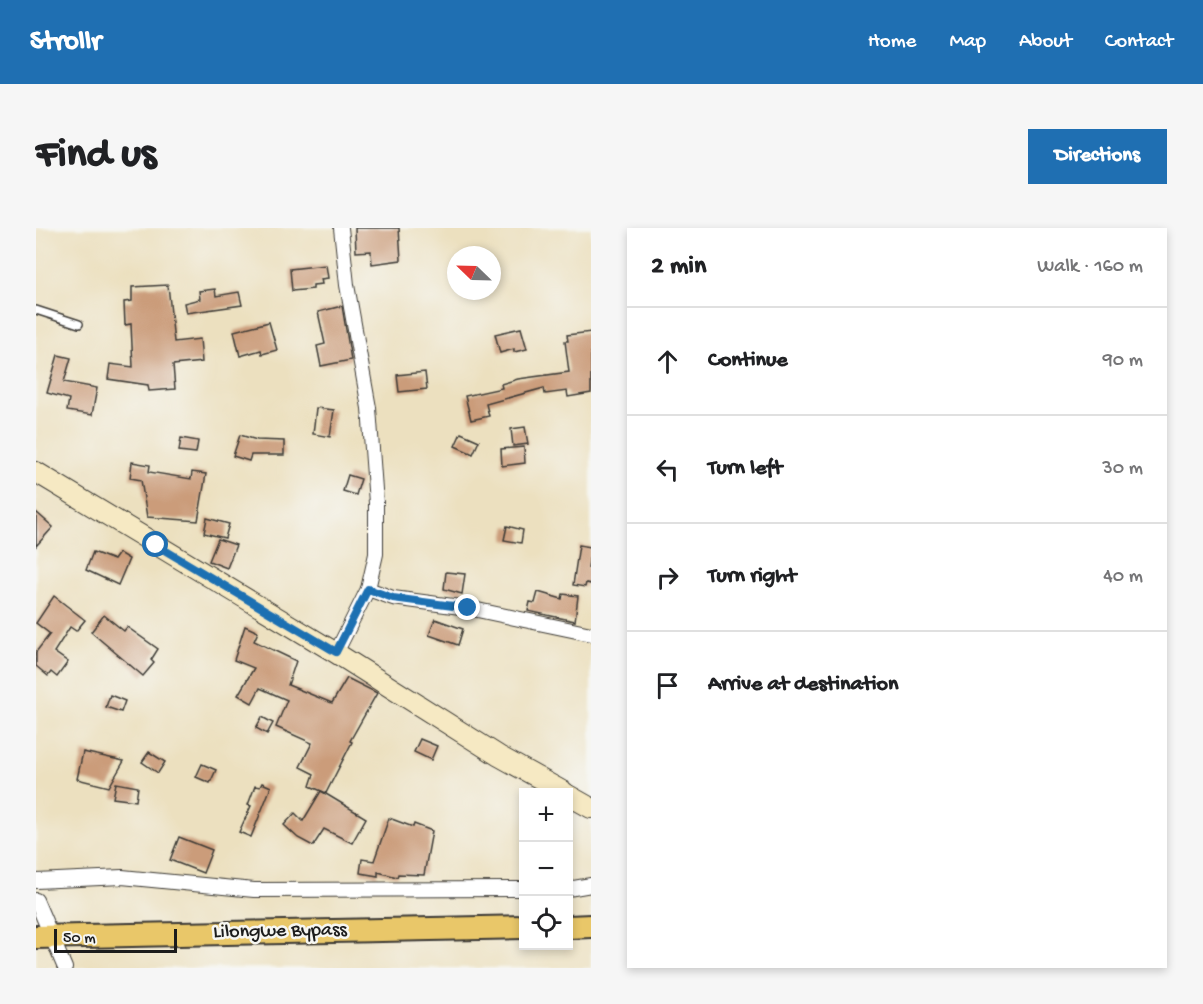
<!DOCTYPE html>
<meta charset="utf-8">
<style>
:root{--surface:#fff;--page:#f6f6f6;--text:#202124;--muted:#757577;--line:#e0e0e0;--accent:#1f6fb2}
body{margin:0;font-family:"Gochi Hand",sans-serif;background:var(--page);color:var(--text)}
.controls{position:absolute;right:18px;bottom:18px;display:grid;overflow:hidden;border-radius:0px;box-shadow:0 3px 9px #0003}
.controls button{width:54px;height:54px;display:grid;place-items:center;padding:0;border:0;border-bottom:2px solid var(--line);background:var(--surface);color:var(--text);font:30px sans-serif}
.compass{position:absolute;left:411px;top:18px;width:54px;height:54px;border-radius:50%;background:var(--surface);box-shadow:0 3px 9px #0003;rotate:293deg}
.scale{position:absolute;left:18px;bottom:15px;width:123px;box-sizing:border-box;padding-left:6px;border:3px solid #1c1c1c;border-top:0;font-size:16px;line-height:21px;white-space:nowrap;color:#1c1c1c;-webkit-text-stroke:4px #f6f6f2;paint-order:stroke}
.stop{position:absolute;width:18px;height:18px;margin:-14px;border:4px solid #1f6fb2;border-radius:50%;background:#fff}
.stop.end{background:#1f6fb2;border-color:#fff;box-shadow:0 2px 6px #0008}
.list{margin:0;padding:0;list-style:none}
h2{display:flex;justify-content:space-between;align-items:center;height:78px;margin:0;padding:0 24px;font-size:26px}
h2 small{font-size:20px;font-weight:400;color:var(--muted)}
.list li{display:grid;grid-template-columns:39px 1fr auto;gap:18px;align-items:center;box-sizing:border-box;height:108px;padding:0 24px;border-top:2px solid var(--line)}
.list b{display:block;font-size:22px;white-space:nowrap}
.list em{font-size:20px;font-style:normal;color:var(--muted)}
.icon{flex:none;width:33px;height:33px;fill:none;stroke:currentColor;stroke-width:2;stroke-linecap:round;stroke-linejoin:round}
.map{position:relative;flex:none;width:555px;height:740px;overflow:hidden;border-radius:0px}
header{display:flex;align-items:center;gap:36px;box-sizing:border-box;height:84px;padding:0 30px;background:var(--accent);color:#fff}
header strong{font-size:28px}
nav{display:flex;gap:33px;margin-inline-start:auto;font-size:21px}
.intro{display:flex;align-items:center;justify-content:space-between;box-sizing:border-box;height:144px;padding:0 36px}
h1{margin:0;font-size:42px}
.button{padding:15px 27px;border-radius:0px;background:var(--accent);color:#fff;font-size:21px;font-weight:700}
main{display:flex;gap:36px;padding:0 36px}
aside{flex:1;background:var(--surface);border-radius:0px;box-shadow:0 3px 9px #0003}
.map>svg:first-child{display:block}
.building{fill:#cb9c7a}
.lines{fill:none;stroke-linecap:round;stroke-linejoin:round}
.lane-casing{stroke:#3b3934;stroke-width:10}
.street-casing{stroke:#3b3934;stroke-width:16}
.secondary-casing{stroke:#3b3934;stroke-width:22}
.primary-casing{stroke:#3b3934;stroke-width:26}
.lane{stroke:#fff;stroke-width:7}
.street{stroke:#fff;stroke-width:14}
.secondary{stroke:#f6e9c3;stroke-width:20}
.primary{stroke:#e9c769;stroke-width:22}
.route{stroke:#1f6fb2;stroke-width:8}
.labels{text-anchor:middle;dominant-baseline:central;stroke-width:5;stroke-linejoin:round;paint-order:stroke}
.street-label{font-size:20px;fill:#1c1c1c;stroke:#f6f6f2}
</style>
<header>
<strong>Strollr</strong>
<nav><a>Home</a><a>Map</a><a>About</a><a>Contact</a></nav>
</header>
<div class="intro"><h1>Find us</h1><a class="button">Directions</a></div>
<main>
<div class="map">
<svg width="555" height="740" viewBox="0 0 555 740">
<rect width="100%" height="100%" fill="#f6f6f2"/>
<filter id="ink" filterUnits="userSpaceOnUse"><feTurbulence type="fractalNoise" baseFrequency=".0167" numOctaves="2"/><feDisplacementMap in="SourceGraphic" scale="12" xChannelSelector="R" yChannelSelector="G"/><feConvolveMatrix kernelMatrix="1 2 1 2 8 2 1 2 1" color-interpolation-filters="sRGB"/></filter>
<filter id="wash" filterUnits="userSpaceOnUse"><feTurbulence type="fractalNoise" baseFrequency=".008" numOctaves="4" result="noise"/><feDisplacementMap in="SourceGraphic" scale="24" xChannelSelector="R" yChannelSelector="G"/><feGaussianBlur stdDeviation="1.35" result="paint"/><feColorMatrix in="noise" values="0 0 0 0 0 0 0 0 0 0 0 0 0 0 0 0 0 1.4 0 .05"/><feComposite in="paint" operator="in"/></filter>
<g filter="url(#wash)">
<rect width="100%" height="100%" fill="#ece0bf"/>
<g id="blocks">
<g class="building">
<path d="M319,0H363L365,32L336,36L335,23L320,24Z"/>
<path d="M290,37L292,50L285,51L286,56L277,57V61L256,63L254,41Z"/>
<path d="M132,57L138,114L164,111L166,134L137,137L139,161L113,163L112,157L72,151L74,136L97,139L95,96L89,97L88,74L96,73V59Z"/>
<path d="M179,61L180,68L203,64L206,77L150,85L148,75L164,71L163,63Z"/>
<path d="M306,78L315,132L285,138L281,118L289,116L282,84Z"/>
<path d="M233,94L241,122L226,126L225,122L204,128L198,103Z"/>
<path d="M485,100L491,121L478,124V121L464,125L459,106Z"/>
<path d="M555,104V165L532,169L531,163L509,166L508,160L450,176L453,188L435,192L429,168L466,160L465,156L482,151L533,144L529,113H532L531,107Z"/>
<path d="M22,127L35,130L28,154L61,160L56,187L31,183L33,171L11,165Z"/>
<path d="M389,144L391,161L363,164L361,147Z"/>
<path d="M280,180L298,182L294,209L277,206Z"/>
<path d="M489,199L492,216L477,218L475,201Z"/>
<path d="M425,205L443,213L437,226L419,218Z"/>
<path d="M204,207L221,212L248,213V227H215L213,233L197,228Z"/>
<path d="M145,210L162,213L160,225L143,223Z"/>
<path d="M488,219L489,235L466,238L465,221Z"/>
<path d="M96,234L114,237L113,244L155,251L156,244L170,246L162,293L111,289L105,252L94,250Z"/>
<path d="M312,247L325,251L320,267L307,263Z"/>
<path d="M0,284L17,299L0,318Z"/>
<path d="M171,290L193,296L189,310L168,305Z"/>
<path d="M471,298L487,302L485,315L468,312Z"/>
<path d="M182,311L200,317L191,340L173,333Z"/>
<path d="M543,317L555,319L552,340H555V356L550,355L549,359L537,357Z"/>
<path d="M57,324L78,332L83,325L93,331L82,357L50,342Z"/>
<path d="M410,344L429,346L426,366L408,361Z"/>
<path d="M502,364L526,371L527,366L542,368L539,393L492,383L494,374L499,375Z"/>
<path d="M18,368L49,392L40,403L34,399L18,424L32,434L21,449L15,444L12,448L0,438V424L14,406L0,395Z"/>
<path d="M68,387L88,403L91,399L122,421L115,432L118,435L107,448L55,404Z"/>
<path d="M399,391L427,401L422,417L393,407Z"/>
<path d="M209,398L222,404L218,413L260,433L252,457L296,475L311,450L341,465L314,513L316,514L290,565L274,558L278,546L264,539L276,515L240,499L251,472L224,460L216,475L202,467L218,440L198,432Z"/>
<path d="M74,467L89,473L85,484L70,479Z"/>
<path d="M226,489L237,495L231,506L220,500Z"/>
<path d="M384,511L401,518L395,532L378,524Z"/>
<path d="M47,524L88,533L73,559L41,551Z"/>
<path d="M113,524L129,534L122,545L106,534Z"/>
<path d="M166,536L180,542L174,555L160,549Z"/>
<path d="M80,555L102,559L100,573L77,570Z"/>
<path d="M226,555L235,559L215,609L203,604L215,578L212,577L219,558L224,559Z"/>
<path d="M285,563L330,590L316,615L288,601L277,618L262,610L248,597L259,585L267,593Z"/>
<path d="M353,590L377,599L378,596L396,603L388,647L362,646L361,649L342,644V648L324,645L326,631L338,633Z"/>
<path d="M143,609L176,622L167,645L134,632Z"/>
</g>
</g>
</g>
<g filter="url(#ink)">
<use href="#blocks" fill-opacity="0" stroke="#3b3934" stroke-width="1.5"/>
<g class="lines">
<g class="lane-casing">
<path id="lane" d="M0,82L43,96"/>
</g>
<g class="street-casing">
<g id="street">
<path d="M332,361L357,370L432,380L555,406"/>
<path d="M300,425L332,361L340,326V275L333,180L311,57L305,0"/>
<path d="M0,653L86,649L218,662L488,661"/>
<path d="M532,661L555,657"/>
<path d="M0,672L29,740"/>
</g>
</g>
<g class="secondary-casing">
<g id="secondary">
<path d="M0,244L300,425L463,528L528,564"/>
<path d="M532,567L555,580"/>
</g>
</g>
<g class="primary-casing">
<g id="primary">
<path d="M532,699L555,698"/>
<path d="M0,709L488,699"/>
</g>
</g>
<use href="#lane" class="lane"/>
<use href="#street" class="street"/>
<use href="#secondary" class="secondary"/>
<use href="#primary" class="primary"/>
</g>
</g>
<g class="lines" filter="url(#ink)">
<path class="route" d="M120,317L300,424L332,361L357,370L432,380"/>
</g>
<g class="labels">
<g class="street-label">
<text transform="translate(244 704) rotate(-1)">Lilongwe Bypass</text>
</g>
</g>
</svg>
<div class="controls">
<button>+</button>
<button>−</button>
<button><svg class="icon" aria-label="locate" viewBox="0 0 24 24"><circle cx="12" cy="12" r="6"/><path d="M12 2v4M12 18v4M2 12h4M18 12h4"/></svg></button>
</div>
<svg class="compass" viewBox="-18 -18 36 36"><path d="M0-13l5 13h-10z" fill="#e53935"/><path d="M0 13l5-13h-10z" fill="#757577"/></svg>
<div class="scale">50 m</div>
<div class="stop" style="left:120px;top:317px"></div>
<div class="stop end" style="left:432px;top:380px"></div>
</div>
<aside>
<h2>2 min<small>Walk · 160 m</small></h2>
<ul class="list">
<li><svg class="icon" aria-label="ahead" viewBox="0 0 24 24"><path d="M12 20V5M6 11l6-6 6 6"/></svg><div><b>Continue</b></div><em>90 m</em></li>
<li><svg class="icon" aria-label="left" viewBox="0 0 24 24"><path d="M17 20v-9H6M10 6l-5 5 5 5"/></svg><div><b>Turn left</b></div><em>30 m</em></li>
<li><svg class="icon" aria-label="right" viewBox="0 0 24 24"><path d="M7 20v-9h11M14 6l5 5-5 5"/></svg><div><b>Turn right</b></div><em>40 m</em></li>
<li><svg class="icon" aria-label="arrive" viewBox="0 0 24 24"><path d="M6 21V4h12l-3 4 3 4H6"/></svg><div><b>Arrive at destination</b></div></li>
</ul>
</aside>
</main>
